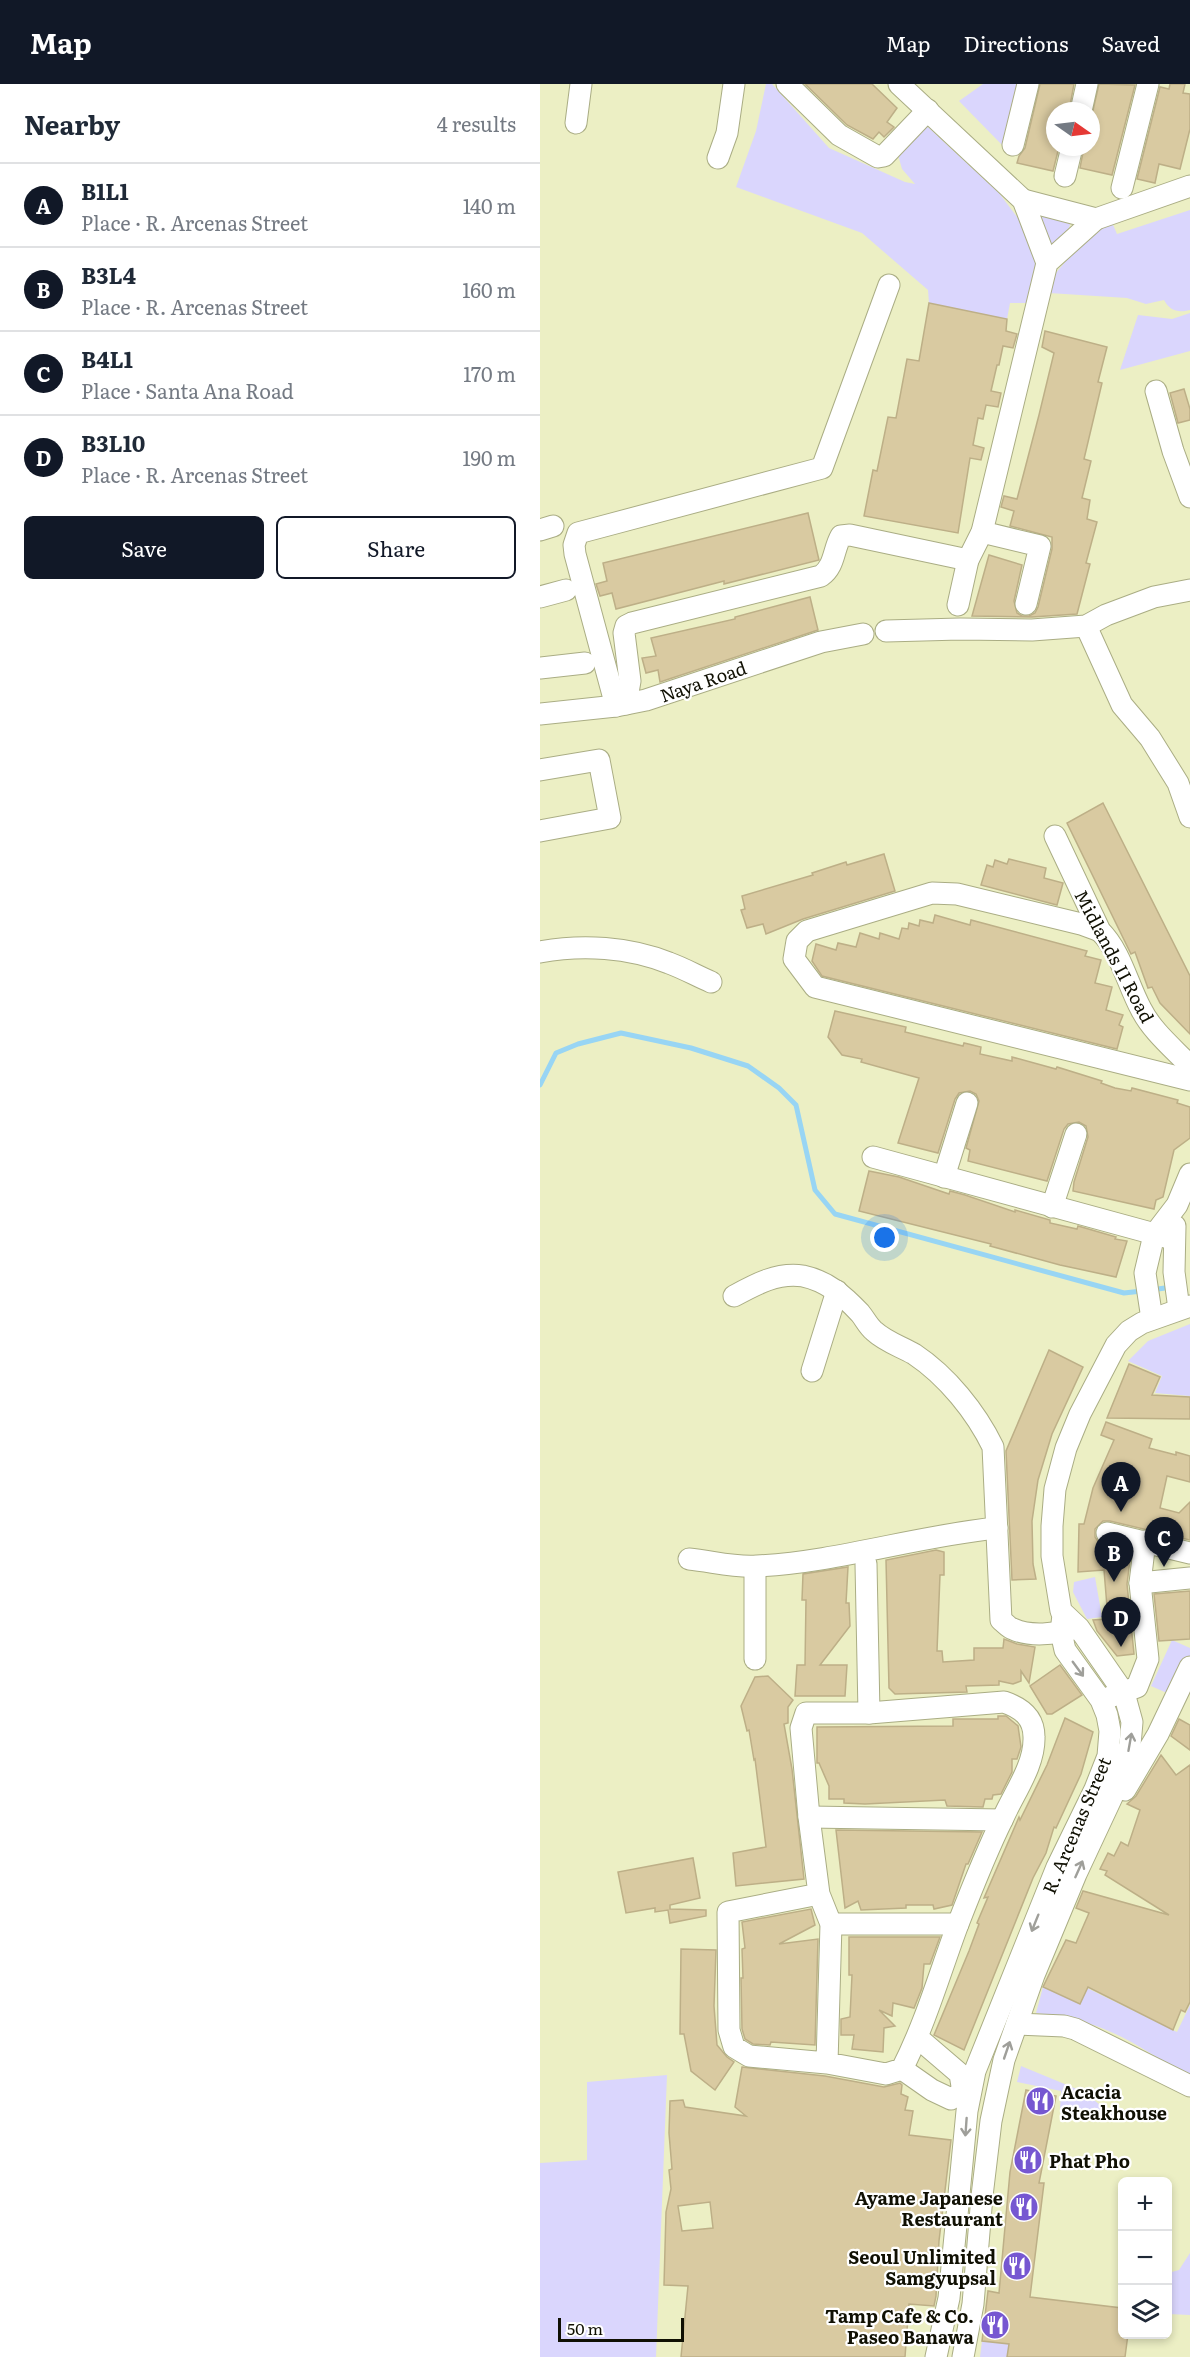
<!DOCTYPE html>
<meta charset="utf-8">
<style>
:root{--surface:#fff;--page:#f2f2f3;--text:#1f2937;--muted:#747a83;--line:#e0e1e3;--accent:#111827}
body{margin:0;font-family:Literata,serif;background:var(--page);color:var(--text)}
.controls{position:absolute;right:18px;bottom:18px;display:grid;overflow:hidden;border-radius:9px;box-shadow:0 3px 9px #0003}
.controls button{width:54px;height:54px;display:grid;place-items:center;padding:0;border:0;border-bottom:2px solid var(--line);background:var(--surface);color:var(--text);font:30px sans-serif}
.compass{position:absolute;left:506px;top:18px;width:54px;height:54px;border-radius:50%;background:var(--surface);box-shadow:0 3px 9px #0003;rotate:104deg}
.scale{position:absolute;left:18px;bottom:15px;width:126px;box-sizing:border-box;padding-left:6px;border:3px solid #101003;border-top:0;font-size:16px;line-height:21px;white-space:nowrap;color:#101003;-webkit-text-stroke:4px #fff;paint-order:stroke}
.you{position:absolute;left:345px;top:1154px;width:21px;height:21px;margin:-15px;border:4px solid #fff;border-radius:50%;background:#1a73e8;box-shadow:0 0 0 9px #1a73e833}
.badge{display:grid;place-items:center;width:39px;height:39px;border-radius:50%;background:var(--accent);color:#fff;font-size:20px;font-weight:700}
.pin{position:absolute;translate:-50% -50px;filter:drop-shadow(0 2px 3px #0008)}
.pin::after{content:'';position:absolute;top:32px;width:21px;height:18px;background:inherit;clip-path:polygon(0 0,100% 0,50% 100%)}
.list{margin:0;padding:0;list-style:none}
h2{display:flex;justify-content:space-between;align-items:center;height:78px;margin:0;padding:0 24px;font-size:26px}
h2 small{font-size:20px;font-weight:400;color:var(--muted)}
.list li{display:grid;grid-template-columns:39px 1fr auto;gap:18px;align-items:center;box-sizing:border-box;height:84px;padding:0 24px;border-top:2px solid var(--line)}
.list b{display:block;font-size:22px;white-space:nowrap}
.list p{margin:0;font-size:20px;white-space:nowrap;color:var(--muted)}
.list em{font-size:20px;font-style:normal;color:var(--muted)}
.actions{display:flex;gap:12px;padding:18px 24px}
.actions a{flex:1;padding:14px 0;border:2px solid var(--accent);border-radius:9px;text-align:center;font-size:21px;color:var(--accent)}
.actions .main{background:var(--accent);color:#fff}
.icon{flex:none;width:33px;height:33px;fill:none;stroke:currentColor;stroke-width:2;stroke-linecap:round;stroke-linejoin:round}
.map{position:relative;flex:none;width:650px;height:2273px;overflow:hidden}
header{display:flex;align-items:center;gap:36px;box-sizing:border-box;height:84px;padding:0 30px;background:var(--accent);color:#fff}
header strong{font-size:28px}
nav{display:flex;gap:33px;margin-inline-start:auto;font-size:21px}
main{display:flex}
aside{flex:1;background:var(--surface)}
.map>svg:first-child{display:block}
.green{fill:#dad6fd}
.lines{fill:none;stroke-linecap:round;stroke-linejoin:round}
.stream{stroke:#98d5f4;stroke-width:5}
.building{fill:#d9caa1;stroke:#bdaf87;stroke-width:1.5;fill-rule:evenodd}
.minor-casing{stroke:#aaad84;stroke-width:23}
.minor{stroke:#fff;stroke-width:21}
.oneway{stroke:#9f9f9a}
.labels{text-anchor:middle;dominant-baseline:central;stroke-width:4.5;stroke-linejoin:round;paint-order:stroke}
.street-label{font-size:18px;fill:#101003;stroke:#fff}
.poi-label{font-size:18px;font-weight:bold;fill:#101003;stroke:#fff;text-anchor:end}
</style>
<header>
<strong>Map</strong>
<nav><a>Map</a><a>Directions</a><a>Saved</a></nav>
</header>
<main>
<aside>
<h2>Nearby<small>4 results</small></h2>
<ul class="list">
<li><span class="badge">A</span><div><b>B1L1</b><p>Place · R. Arcenas Street</p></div><em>140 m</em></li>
<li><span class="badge">B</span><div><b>B3L4</b><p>Place · R. Arcenas Street</p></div><em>160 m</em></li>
<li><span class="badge">C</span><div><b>B4L1</b><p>Place · Santa Ana Road</p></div><em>170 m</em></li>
<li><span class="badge">D</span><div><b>B3L10</b><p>Place · R. Arcenas Street</p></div><em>190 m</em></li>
</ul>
<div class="actions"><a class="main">Save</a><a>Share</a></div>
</aside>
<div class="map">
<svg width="650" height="2273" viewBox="0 0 650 2273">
<rect width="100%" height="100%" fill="#ecefc4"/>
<g class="green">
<path d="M226,0H232L289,64L365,98L375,100L362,85L358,71L385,43H388L459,109L480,137L497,183L488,219H470L467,235L389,219L388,206L322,149L196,103L216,47Z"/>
<path d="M443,0H479L464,63L419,17Z"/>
<path d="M650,126V226C638,229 630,227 624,216L606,220L587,214L509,209L515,190L557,140L571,136L577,150Z"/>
<path d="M500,128L531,137L529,144L512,162L510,161L498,136Z"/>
<path d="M650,229V267L580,286L598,231L632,235Z"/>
<path d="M650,1240V1312L615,1309L622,1292L588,1277L608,1257Z"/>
<path d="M555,1493L562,1533L547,1535L533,1508L534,1498Z"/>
<path d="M632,1556L650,1564V1583L636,1613L611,1602Z"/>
<path d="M503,1903L540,1920L547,1904L637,1948L650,1921V1994C622,1977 594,1957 564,1945C542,1936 519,1932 496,1929Z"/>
<path d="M481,1982L544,2008L580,2037L520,2027L521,2007L477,1998Z"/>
<path d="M127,1991L116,2273H0V2079L47,2076V1998Z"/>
<path d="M650,2169V2231L628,2230V2189L639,2186Z"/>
<path d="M442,2257L469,2260L467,2273H440Z"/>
</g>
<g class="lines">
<g class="stream">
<path d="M0,1001L16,969L38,960L81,949L151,964L208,982L239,1004L256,1021L275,1106L295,1130L584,1209L602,1207"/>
<path d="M611,1206L632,1203"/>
</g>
</g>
<g class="building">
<path d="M265,0H332L357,24L347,38L354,43L344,53L339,48L333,55L307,41Z"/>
<path d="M500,0H534L529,27H515V63H519L513,87L477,79L479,72L485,64Z"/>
<path d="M559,0L595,1L572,91L540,84L544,63H551V35Z"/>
<path d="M630,0H645L643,9L650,10V45L640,85L619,80L615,99L597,95L620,3L629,5Z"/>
<path d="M389,219L467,235L466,247L477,250L473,264L463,262L459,281H457L451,307L461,309L458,323L446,321L443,335L438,334L433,361L444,364L441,376L430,374L418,449L324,432L333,386L337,387L348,333L356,334L367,275L379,277Z"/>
<path d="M505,247L567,263L558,298L562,299L544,375L551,377L542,414L550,416L547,435L557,438L546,479L550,480L537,530L492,533L432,532L449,471L482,481L474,517L477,529L482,532H489L495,529L498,523L512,465V453L470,442L474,427L461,423L464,412L477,415L499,331L514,269L502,263Z"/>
<path d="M644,305L650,325V336L638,339L630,309Z"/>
<path d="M268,429L279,476L184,500V497L76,525L72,509L60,512L56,500L67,497L63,479Z"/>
<path d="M270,513L278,546L120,598L118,586L106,589L102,574L116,572L111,554L195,535V533Z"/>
<path d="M563,719L650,892V950L620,919L612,903L608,904L595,868L591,870L527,739Z"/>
<path d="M344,770L355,807L263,835L226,850L223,840L207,844L201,826L205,825L202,812L273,791L272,789L306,778L307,781Z"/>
<path d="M469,775L506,784L504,794L523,799L517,821L441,801L447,781L453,783L455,776L467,780Z"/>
<path d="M395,831L430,841L431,836L547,867L545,872L561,876L555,899L572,903L566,926L583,931L579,941L583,943L577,965L282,892L272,877L276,860L296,866L298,859L316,863L320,849L339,855L340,849L359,855L362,844L368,845L369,839L379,842L380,836L393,839Z"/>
<path d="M295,927L366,943L365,948L423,962L424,959L441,963L440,970L472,977V973L516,985L517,983L562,997L561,999L575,1004L591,1007L592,1004L638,1016L637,1019L650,1023V1054L634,1066L623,1113L616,1116L614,1125L533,1107L534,1098L548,1053L546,1042L539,1038L528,1040L524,1045L507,1097L428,1077L430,1066L426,1064L439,1017L436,1010L430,1007L419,1009L415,1015L398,1069L358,1059L379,994L321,978L322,975L302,971L288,953Z"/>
<path d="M329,1087L359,1093L409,1110L410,1107L425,1111L475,1128V1126L510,1136V1139L537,1145L538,1142L576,1153L575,1155L587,1157L576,1193L520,1181L450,1162L451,1160L319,1127Z"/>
<path d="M509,1266L543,1283L512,1350L498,1396L492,1437L493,1480L496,1495L472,1496L466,1367Z"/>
<path d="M589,1280L620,1293L612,1311L650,1313V1335L567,1334Z"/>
<path d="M566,1338L612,1355L609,1364L636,1371V1368L650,1372V1398L627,1392L620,1424L639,1429L650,1418V1456L570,1437H563L555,1445V1453L559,1459L591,1468L587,1500L594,1570L577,1572L557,1547L553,1536L568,1535L564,1486L538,1488L539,1440H544L553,1404L574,1356L561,1351Z"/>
<path d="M396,1466L404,1468V1491H400L397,1567H402L403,1578L434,1576V1564H463L464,1555L477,1560L495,1563L489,1599L481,1587V1597L473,1600L459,1597V1601L426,1602L427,1608L355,1610L349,1604L346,1476Z"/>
<path d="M308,1483L306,1519H309L310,1542L280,1581H307L305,1612H255L257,1581H265L266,1516H262L263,1490Z"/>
<path d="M650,1507V1555L619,1557L614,1510Z"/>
<path d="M520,1581L542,1611L512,1630H507L490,1602Z"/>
<path d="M228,1592L253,1616L248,1623V1639L244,1640L252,1685L264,1795L196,1802L193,1769L226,1763L215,1675L214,1676L209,1646L207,1647L201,1622L215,1593Z"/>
<path d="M458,1632H466L478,1642L481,1663L477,1675H472V1688L461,1710L453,1711L452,1715H445L443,1723L407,1722L405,1716L325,1720L304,1719V1715H289V1702L279,1679H277V1643L413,1642V1635H458Z"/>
<path d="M525,1634L553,1648L541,1690L516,1744L514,1743L506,1769L493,1794L424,1966L394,1951L429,1867L439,1840L437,1839L448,1813L444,1814L479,1733L480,1736L507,1681Z"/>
<path d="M639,1635L650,1641V1666L631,1652Z"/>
<path d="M621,1671L636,1691L650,1681V1918L645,1928L641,1926L633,1946L548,1903L540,1920L503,1903L526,1856L536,1859L549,1829L536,1824L543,1807L629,1831L565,1791L567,1787L560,1785L568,1769L574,1772L581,1758L588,1762L600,1726L587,1720L596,1712Z"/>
<path d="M296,1746L442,1748L428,1780H426L412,1821L394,1825L393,1821H366V1824L321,1826L318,1817L305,1824Z"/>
<path d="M153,1774L160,1814L130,1821V1825L166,1826V1832L130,1839L128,1826L115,1828V1824L86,1829L78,1788Z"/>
<path d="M271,1825L275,1841L239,1860L278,1855L275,1961L231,1958L230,1961L213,1960L205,1955L202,1945L201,1894H203L202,1865L205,1864L202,1838Z"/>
<path d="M309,1853H400L390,1880H384L382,1904L374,1924L353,1919L352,1932L339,1926L355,1942L344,1944L343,1968L312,1965L314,1951H301V1935L310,1933L312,1891H309Z"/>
<path d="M141,1865L176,1866L174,1922L177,1961L187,1973L194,1978L175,2006L151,1987L144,1950H140Z"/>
<path d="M202,1983L285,1992L344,2003L360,1999L362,2001L361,2010L368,2013L365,2026L373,2027L369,2051L411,2056L399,2157L396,2212L394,2222L369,2220L365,2273H141L148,2202L124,2201L126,2128L131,2105L129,2086L132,2085L129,2049L130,2017L143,2016L145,2023L206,2032L195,2023ZM170,2118L173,2144L142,2147L138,2122Z"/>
<path d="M486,2006L516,2012L499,2099H504L490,2213L582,2224V2250H588L585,2273H467L469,2260L442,2257L448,2207L459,2209L470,2088Z"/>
</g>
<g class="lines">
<g class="minor-casing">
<g id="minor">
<path d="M247,0L299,51L338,73L344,72L388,26"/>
<path d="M359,0L483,116L507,179"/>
<path d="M541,27L547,0"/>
<path d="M36,39L41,0"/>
<path d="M473,61L488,0"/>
<path d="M178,74L187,49L194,0"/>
<path d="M525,92L532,63"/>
<path d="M582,104L608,0"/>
<path d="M483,116L556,135"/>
<path d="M616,307L633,367L650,413"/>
<path d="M0,446L13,442"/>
<path d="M442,448L500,462L486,520"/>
<path d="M0,513L26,506"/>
<path d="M418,521L428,476L442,448L507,179L556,135L650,102"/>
<path d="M546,542L582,621L610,654L638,699L650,733"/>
<path d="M346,547L420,545L492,546L546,542L566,531L614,513L650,506"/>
<path d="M0,584L45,579"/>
<path d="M86,620L90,597L84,549L86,542L92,539L281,492C295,482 293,466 301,452L310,451L428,476"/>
<path d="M76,622L35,470L34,461L38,449L282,384L349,201"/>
<path d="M0,630L76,622L106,616L281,558L323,550"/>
<path d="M0,686L59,676L70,734L0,747"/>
<path d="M515,752L560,847C581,868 587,899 601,925C612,947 633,964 650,982"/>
<path d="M560,847L541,840L417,810L392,809L267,847L257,857L254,875L275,903L650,996"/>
<path d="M0,868C42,860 89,863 129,879C143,884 157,892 171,898"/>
<path d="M333,1073L633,1155"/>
<path d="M404,1093L427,1019"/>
<path d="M512,1123L536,1050"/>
<path d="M635,1142L634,1188L639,1225"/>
<path d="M194,1212C216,1200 238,1188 263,1192C287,1197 304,1212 320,1229C325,1235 328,1242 334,1247C346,1258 360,1262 374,1270C407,1292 436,1328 453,1363L461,1536C465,1539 469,1544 473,1545C490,1553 516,1550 533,1545"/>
<path d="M612,1235L605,1189L614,1151L637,1121L650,1090"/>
<path d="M272,1287L297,1207"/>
<path d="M567,1449L650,1469"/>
<path d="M149,1475C171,1477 195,1484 217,1482C298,1478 376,1452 457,1444"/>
<path d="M326,1480L329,1629"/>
<path d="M215,1483V1575"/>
<path d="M600,1499L650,1494"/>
<path d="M570,1613L597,1603L608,1575L600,1499L605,1457"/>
<path d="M585,1706L618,1650L650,1583"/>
<path d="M269,1733L462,1736"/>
<path d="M279,1810L188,1828L189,1946L194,1963L209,1972L287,1979L346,1990L362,1985C386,1938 400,1888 418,1840C432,1804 446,1768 463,1734C474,1709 495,1681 494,1653C494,1634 482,1624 464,1618L329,1629H266L261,1644L269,1733L279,1810L291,1840L287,1979"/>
<path d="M291,1840H418"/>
<path d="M477,1940L524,1942L535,1945L650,2002"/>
<path d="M378,1954L420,1990L423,2008"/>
<path d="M362,1985L392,2006L411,2015L423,2008"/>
<path d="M396,2273L409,2214L427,2027L435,1987L517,1783L555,1705L568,1672L570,1647L567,1631L561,1616L525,1566L521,1548L523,1531"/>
<path d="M423,2273L433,2220L442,2112L451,2037L464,1976L494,1891L536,1790L572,1713L590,1661L592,1638L584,1609L539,1544L521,1527L512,1472V1442L515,1405L526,1364L540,1330L576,1261L589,1247L602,1239L650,1222"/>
</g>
</g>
<use href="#minor" class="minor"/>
</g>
<defs><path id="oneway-shaft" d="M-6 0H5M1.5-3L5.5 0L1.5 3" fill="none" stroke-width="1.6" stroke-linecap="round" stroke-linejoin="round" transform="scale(1.5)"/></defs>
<g class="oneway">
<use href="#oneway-shaft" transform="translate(538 1585) rotate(54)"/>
<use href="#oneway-shaft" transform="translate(590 1658) rotate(-80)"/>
<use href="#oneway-shaft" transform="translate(539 1785) rotate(-66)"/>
<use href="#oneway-shaft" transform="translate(495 1839) rotate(112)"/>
<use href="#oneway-shaft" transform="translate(467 1966) rotate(-71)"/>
<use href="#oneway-shaft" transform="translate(426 2043) rotate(94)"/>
</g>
<defs>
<g id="restaurant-disc" transform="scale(1.5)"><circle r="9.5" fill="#7657d1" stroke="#fff"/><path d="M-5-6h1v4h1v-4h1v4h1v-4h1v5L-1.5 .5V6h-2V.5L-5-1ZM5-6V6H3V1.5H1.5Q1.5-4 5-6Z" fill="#fff"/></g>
</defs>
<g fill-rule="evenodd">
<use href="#restaurant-disc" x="500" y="2017"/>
<use href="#restaurant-disc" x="488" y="2076"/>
<use href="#restaurant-disc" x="484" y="2123"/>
<use href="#restaurant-disc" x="477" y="2182"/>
<use href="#restaurant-disc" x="455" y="2241"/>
</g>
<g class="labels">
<g class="street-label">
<text transform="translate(163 597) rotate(-19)">Naya Road</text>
<text transform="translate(575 872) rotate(62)">Midlands II Road</text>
<text transform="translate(536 1741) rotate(-67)">R. Arcenas Street</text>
</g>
<g class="poi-label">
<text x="521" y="2007" text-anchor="start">Acacia<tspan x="521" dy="21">Steakhouse</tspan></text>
<text x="509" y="2076" text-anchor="start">Phat Pho</text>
<text x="463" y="2113">Ayame Japanese<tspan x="463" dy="21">Restaurant</tspan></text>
<text x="456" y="2172">Seoul Unlimited<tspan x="456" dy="21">Samgyupsal</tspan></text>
<text x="434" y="2231">Tamp Cafe &amp; Co.<tspan x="434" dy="21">Paseo Banawa</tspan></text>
</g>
</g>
</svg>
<div class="controls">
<button>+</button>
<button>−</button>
<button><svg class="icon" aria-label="layers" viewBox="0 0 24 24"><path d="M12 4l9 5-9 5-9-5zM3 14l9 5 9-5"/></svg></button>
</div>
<svg class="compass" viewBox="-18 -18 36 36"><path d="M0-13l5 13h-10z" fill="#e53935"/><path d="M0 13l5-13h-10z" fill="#747a83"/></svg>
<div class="scale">50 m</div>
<div class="you"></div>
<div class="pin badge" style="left:581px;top:1428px">A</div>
<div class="pin badge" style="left:574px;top:1498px">B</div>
<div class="pin badge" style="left:624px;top:1483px">C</div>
<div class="pin badge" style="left:581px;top:1563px">D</div>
</div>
</main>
